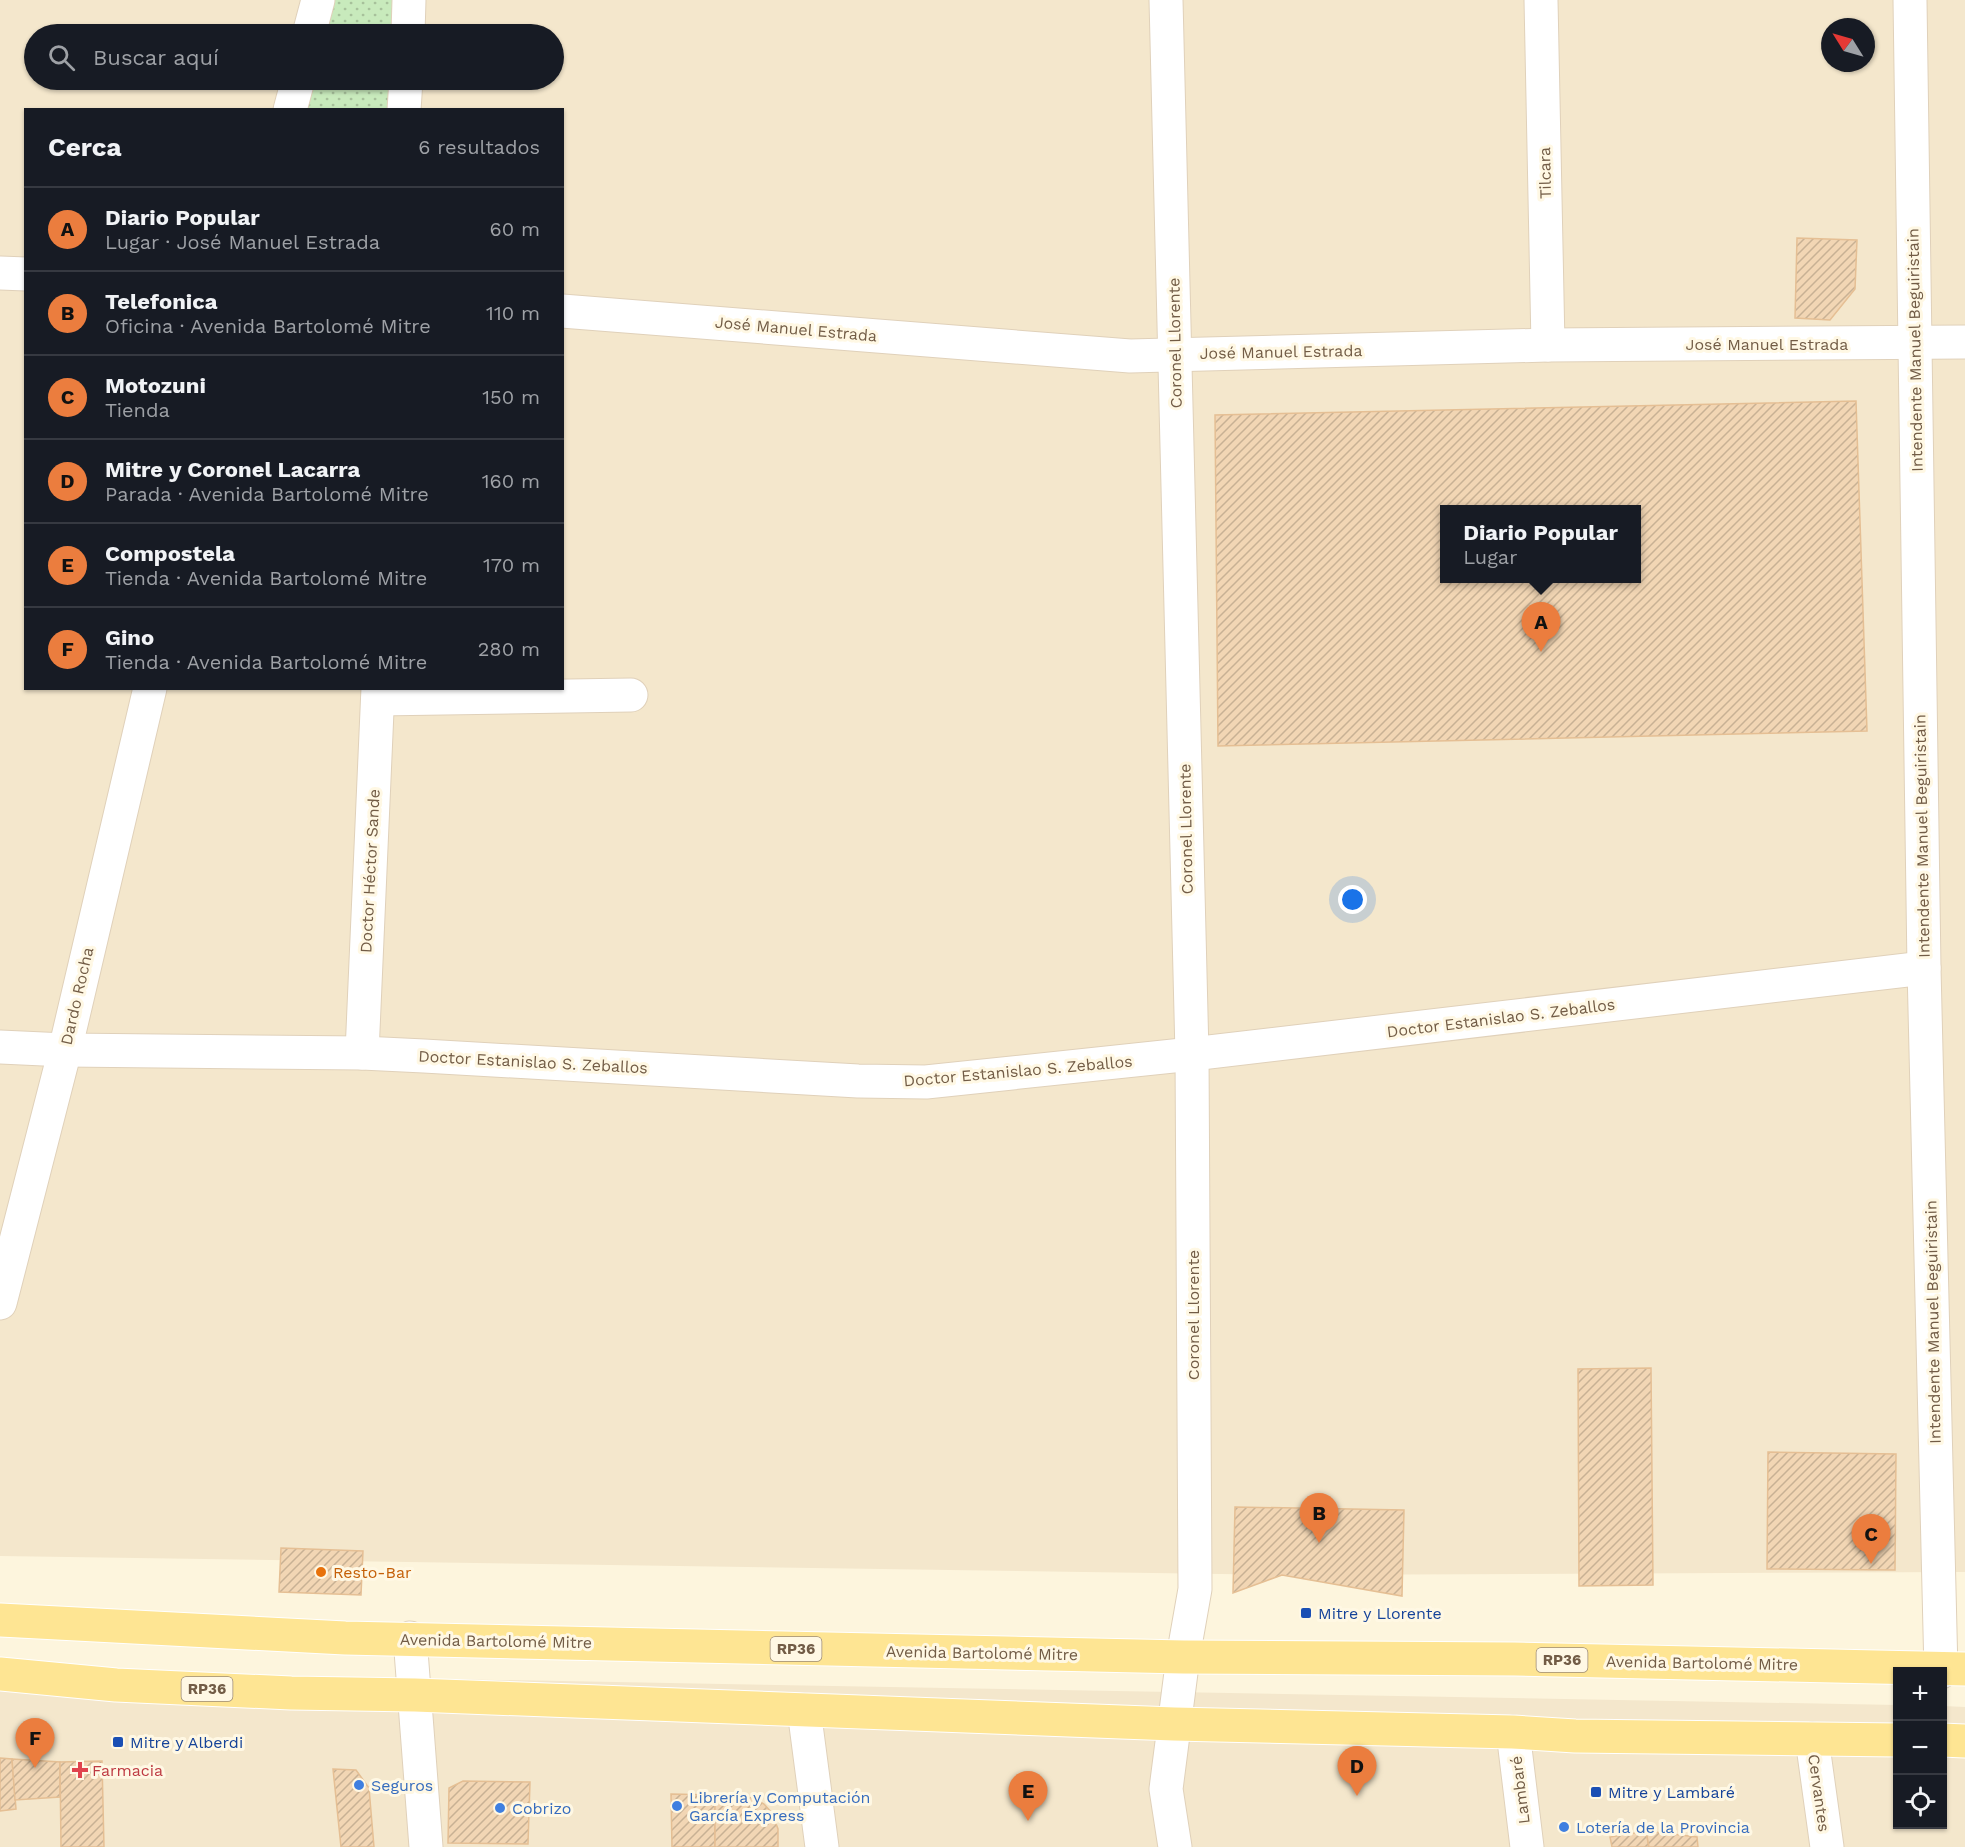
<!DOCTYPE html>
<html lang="es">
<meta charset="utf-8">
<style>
:root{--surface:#171b24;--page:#20242c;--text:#f1f3f6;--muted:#9ea1a6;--line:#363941;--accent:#eb7d3e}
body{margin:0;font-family:"Work Sans",sans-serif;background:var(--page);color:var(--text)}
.controls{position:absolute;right:18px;bottom:18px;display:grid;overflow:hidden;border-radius:0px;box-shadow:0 2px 4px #0004}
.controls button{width:54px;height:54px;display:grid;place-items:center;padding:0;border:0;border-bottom:2px solid var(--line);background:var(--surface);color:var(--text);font:30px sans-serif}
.compass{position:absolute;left:1821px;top:18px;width:54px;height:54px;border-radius:50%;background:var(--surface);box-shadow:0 2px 4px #0004;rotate:307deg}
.you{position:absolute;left:1353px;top:900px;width:21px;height:21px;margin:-15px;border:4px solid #fff;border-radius:50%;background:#1a73e8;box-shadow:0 0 0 9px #1a73e833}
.badge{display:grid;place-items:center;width:39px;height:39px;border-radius:50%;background:var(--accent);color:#111;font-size:20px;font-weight:700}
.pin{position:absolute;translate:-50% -50px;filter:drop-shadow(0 2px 3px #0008)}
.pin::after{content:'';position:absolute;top:32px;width:21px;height:18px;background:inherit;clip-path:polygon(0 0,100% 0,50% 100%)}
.popup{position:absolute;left:1440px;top:505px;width:201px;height:78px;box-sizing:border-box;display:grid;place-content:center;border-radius:0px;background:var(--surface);filter:drop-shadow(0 2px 4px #0005);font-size:20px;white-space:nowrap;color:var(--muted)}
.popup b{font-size:22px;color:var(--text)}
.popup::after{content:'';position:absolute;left:50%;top:100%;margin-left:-12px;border:12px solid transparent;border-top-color:var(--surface)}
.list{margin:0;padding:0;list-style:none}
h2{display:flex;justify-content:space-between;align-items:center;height:78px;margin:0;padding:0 24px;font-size:26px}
h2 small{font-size:20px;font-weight:400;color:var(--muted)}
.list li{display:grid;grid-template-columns:39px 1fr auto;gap:18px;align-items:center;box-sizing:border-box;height:84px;padding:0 24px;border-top:2px solid var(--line)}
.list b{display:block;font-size:22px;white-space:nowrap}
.list p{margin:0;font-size:20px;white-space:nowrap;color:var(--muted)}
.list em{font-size:20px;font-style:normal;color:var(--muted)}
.icon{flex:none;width:33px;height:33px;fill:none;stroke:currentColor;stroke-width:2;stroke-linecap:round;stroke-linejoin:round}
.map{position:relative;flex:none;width:1965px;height:1847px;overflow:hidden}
.search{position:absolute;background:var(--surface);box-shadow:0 2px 4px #0004;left:24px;top:24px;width:540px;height:66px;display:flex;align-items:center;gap:15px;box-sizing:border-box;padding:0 21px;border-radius:33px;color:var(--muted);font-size:22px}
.panel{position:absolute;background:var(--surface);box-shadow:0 2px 4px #0004;left:24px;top:108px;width:540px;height:582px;border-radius:0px}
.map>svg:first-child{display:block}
.residential{fill:#f4e7cc;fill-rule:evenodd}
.park{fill:url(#park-dots)}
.building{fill:url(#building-hatch);stroke:#e5bf94;stroke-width:1.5;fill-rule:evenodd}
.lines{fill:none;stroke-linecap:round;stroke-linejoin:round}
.minor-casing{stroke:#e0d1ba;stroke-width:35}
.major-casing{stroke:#fff;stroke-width:35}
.minor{stroke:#fff;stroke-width:33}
.major{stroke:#fee593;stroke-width:33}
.food-dot{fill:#e8710a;stroke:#fff8e4;stroke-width:2}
.transit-dot{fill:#1a4fb4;stroke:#fff8e4;stroke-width:2}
.health-dot{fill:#e0444e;stroke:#fff8e4;stroke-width:2}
.shop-dot{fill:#3f7fe0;stroke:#fff8e4;stroke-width:2}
.labels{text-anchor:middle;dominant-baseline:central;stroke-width:6;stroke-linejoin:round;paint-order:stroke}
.shield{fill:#fff8e4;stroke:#9c8b75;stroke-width:1.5}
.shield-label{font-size:15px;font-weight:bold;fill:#725c46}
.street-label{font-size:16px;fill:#725c46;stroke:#fff8e4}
.food-label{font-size:16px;fill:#c56008;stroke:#fff8e4;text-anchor:start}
.transit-label{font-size:16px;fill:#164399;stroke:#fff8e4;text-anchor:start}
.health-label{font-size:16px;fill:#be3a42;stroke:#fff8e4;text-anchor:start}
.shop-label{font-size:16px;fill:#366cbe;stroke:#fff8e4;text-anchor:start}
</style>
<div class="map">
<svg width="1965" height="1847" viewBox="0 0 1965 1847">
<defs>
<pattern id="park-dots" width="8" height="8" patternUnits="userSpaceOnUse" patternTransform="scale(1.5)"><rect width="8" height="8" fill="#c8eabc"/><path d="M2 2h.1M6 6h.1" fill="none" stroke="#a7c19b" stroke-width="1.8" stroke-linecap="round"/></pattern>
<pattern id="building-hatch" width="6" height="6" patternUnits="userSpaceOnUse" patternTransform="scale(1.5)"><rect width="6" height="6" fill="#f2d6b4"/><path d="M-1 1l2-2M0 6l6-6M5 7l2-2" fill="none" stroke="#c8b194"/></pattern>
</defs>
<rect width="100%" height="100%" fill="#fdf5dd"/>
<g class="residential">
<path d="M0,0H1965V1572L1282,1575L0,1556ZM1830,27H1866V63H1830ZM34,34H554V80H34ZM26,110H562V688H26ZM1445,510H1637V578H1445Z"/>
<path d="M0,1671L1897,1705L1898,1824H1942L1943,1706L1965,1707V1847H0Z"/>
</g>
<g class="park">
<path d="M318,0H409L408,34H309Z"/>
<path d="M298,80H406L404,109L290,110Z"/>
</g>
<g class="building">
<path d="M1797,238L1857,240L1855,289L1830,320L1795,318Z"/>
<path d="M1856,401L1867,731L1218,746L1215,415ZM1445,510H1637V578H1445Z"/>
<path d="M1651,1368L1653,1585L1579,1586L1578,1369Z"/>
<path d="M1768,1452L1896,1454L1895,1570L1767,1569Z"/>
<path d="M1235,1507L1404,1510L1402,1596L1282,1575L1233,1593Z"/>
<path d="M281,1548L363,1551L361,1595L279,1592Z"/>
<path d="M0,1758L12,1759L16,1809L0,1811Z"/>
<path d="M12,1759L60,1762V1797L15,1800Z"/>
<path d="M102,1761L104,1847H61L60,1762Z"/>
<path d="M333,1769L356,1770L369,1788L374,1847H341Z"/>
<path d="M463,1781L530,1782L528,1844L448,1843L449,1788Z"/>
<path d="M671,1794L715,1795V1847H672Z"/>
<path d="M715,1795L754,1798L764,1804L772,1813L778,1829V1847H715Z"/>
<path d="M1646,1831L1649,1847H1612L1610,1837Z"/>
<path d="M1646,1831L1697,1837L1698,1847H1649Z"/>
</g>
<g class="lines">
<g class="minor-casing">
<g id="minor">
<path d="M1166,0L1192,1054L1195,1589L1183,1657L1166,1789L1175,1847"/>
<path d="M1541,0L1548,345"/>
<path d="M1910,0L1924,968L1941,1672"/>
<path d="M309,34L318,0"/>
<path d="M408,34L409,0"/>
<path d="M290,110L298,80"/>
<path d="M404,110L406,80"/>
<path d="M0,273L26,274"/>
<path d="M562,311L1130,356L1548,345L1965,342"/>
<path d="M378,699L631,695"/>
<path d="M0,1047L65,1050L362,1053L424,1056L858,1081L926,1082L1192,1054L1924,968"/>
<path d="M362,1053L378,688"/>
<path d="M0,1303L65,1050L150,688"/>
<path d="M410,1638L426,1847"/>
<path d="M804,1710L822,1847"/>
<path d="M1513,1732L1527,1847"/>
<path d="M1812,1739L1827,1847"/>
</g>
</g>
<g class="major-casing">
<g id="major">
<path d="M0,1620L345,1638L1183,1657L1515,1659L1965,1669"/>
<path d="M0,1674L116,1685L291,1693L415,1695L1174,1724L1513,1732L1575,1736L1898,1740"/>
<path d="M1942,1740L1965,1741"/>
</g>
</g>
<use href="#minor" class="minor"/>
<use href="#major" class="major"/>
</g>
<circle class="food-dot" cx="321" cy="1572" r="6"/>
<g class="transit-dot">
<rect x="1300" y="1607" width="12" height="12" rx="3"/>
<rect x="112" y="1736" width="12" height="12" rx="3"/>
<rect x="1590" y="1786" width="12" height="12" rx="3"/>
</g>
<path class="health-dot" d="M77 1761h6v6h6v6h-6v6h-6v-6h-6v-6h6z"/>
<g class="shop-dot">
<circle cx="359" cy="1785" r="6"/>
<circle cx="677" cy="1806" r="6"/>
<circle cx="500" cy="1808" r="6"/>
<circle cx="1564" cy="1827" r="6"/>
</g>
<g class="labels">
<g class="shield">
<rect x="770.5" y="1637" width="51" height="24" rx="4.5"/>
<rect x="1536.5" y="1648" width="51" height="24" rx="4.5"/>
<rect x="181.5" y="1677" width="51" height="24" rx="4.5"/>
</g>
<g class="shield-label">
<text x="796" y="1649">RP36</text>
<text x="1562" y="1660">RP36</text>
<text x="207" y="1689">RP36</text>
</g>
<g class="street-label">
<text transform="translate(1545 173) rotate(-91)">Tilcara</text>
<text transform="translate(796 329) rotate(5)">José Manuel Estrada</text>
<text transform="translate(1175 343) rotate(-91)">Coronel Llorente</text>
<text x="1767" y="344">José Manuel Estrada</text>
<text transform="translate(1915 350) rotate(-91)">Intendente Manuel Beguiristain</text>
<text transform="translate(1281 352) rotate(-1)">José Manuel Estrada</text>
<text transform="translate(1186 829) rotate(-91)">Coronel Llorente</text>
<text transform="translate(1922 836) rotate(-91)">Intendente Manuel Beguiristain</text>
<text transform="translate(370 871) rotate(-87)">Doctor Héctor Sande</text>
<text transform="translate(77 996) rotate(-77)">Dardo Rocha</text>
<text transform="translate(1501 1018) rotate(-7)">Doctor Estanislao S. Zeballos</text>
<text transform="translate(533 1062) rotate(3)">Doctor Estanislao S. Zeballos</text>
<text transform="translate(1018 1071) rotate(-5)">Doctor Estanislao S. Zeballos</text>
<text transform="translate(1193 1315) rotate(-90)">Coronel Llorente</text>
<text transform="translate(1933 1322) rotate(-91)">Intendente Manuel Beguiristain</text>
<text transform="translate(496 1641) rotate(1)">Avenida Bartolomé Mitre</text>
<text transform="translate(982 1653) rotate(1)">Avenida Bartolomé Mitre</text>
<text transform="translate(1702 1663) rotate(1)">Avenida Bartolomé Mitre</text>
<text transform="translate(1520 1790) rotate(-97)">Lambaré</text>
<text transform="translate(1819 1793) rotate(82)">Cervantes</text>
</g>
<g class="food-label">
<text x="333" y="1572">Resto-Bar</text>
</g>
<g class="transit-label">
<text x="1318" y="1613">Mitre y Llorente</text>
<text x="130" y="1742">Mitre y Alberdi</text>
<text x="1608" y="1792">Mitre y Lambaré</text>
</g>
<g class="health-label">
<text x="92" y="1770">Farmacia</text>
</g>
<g class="shop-label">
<text x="371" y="1785">Seguros</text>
<text x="689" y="1797">Librería y Computación<tspan x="689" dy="18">García Express</tspan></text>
<text x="512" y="1808">Cobrizo</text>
<text x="1576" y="1827">Lotería de la Provincia</text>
</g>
</g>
</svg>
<div class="controls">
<button>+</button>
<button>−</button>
<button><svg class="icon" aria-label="locate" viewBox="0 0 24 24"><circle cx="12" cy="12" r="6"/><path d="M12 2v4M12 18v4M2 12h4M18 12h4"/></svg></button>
</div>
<svg class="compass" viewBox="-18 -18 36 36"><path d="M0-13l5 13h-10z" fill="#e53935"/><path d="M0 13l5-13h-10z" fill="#9ea1a6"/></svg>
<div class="you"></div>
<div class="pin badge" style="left:1541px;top:652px">A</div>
<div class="popup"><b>Diario Popular</b>Lugar</div>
<div class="pin badge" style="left:1319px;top:1543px">B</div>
<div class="pin badge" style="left:1871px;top:1564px">C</div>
<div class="pin badge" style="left:1357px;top:1796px">D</div>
<div class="pin badge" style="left:1028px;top:1821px">E</div>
<div class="pin badge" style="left:35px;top:1768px">F</div>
<div class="search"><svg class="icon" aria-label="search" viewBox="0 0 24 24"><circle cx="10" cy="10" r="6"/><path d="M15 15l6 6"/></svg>Buscar aquí</div>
<section class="panel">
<h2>Cerca<small>6 resultados</small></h2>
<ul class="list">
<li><span class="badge">A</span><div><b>Diario Popular</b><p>Lugar · José Manuel Estrada</p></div><em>60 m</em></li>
<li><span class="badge">B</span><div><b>Telefonica</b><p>Oficina · Avenida Bartolomé Mitre</p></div><em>110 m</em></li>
<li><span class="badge">C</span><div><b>Motozuni</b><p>Tienda</p></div><em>150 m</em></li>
<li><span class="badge">D</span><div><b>Mitre y Coronel Lacarra</b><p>Parada · Avenida Bartolomé Mitre</p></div><em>160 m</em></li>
<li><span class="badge">E</span><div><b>Compostela</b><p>Tienda · Avenida Bartolomé Mitre</p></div><em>170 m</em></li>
<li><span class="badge">F</span><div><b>Gino</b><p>Tienda · Avenida Bartolomé Mitre</p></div><em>280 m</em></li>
</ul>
</section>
</div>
